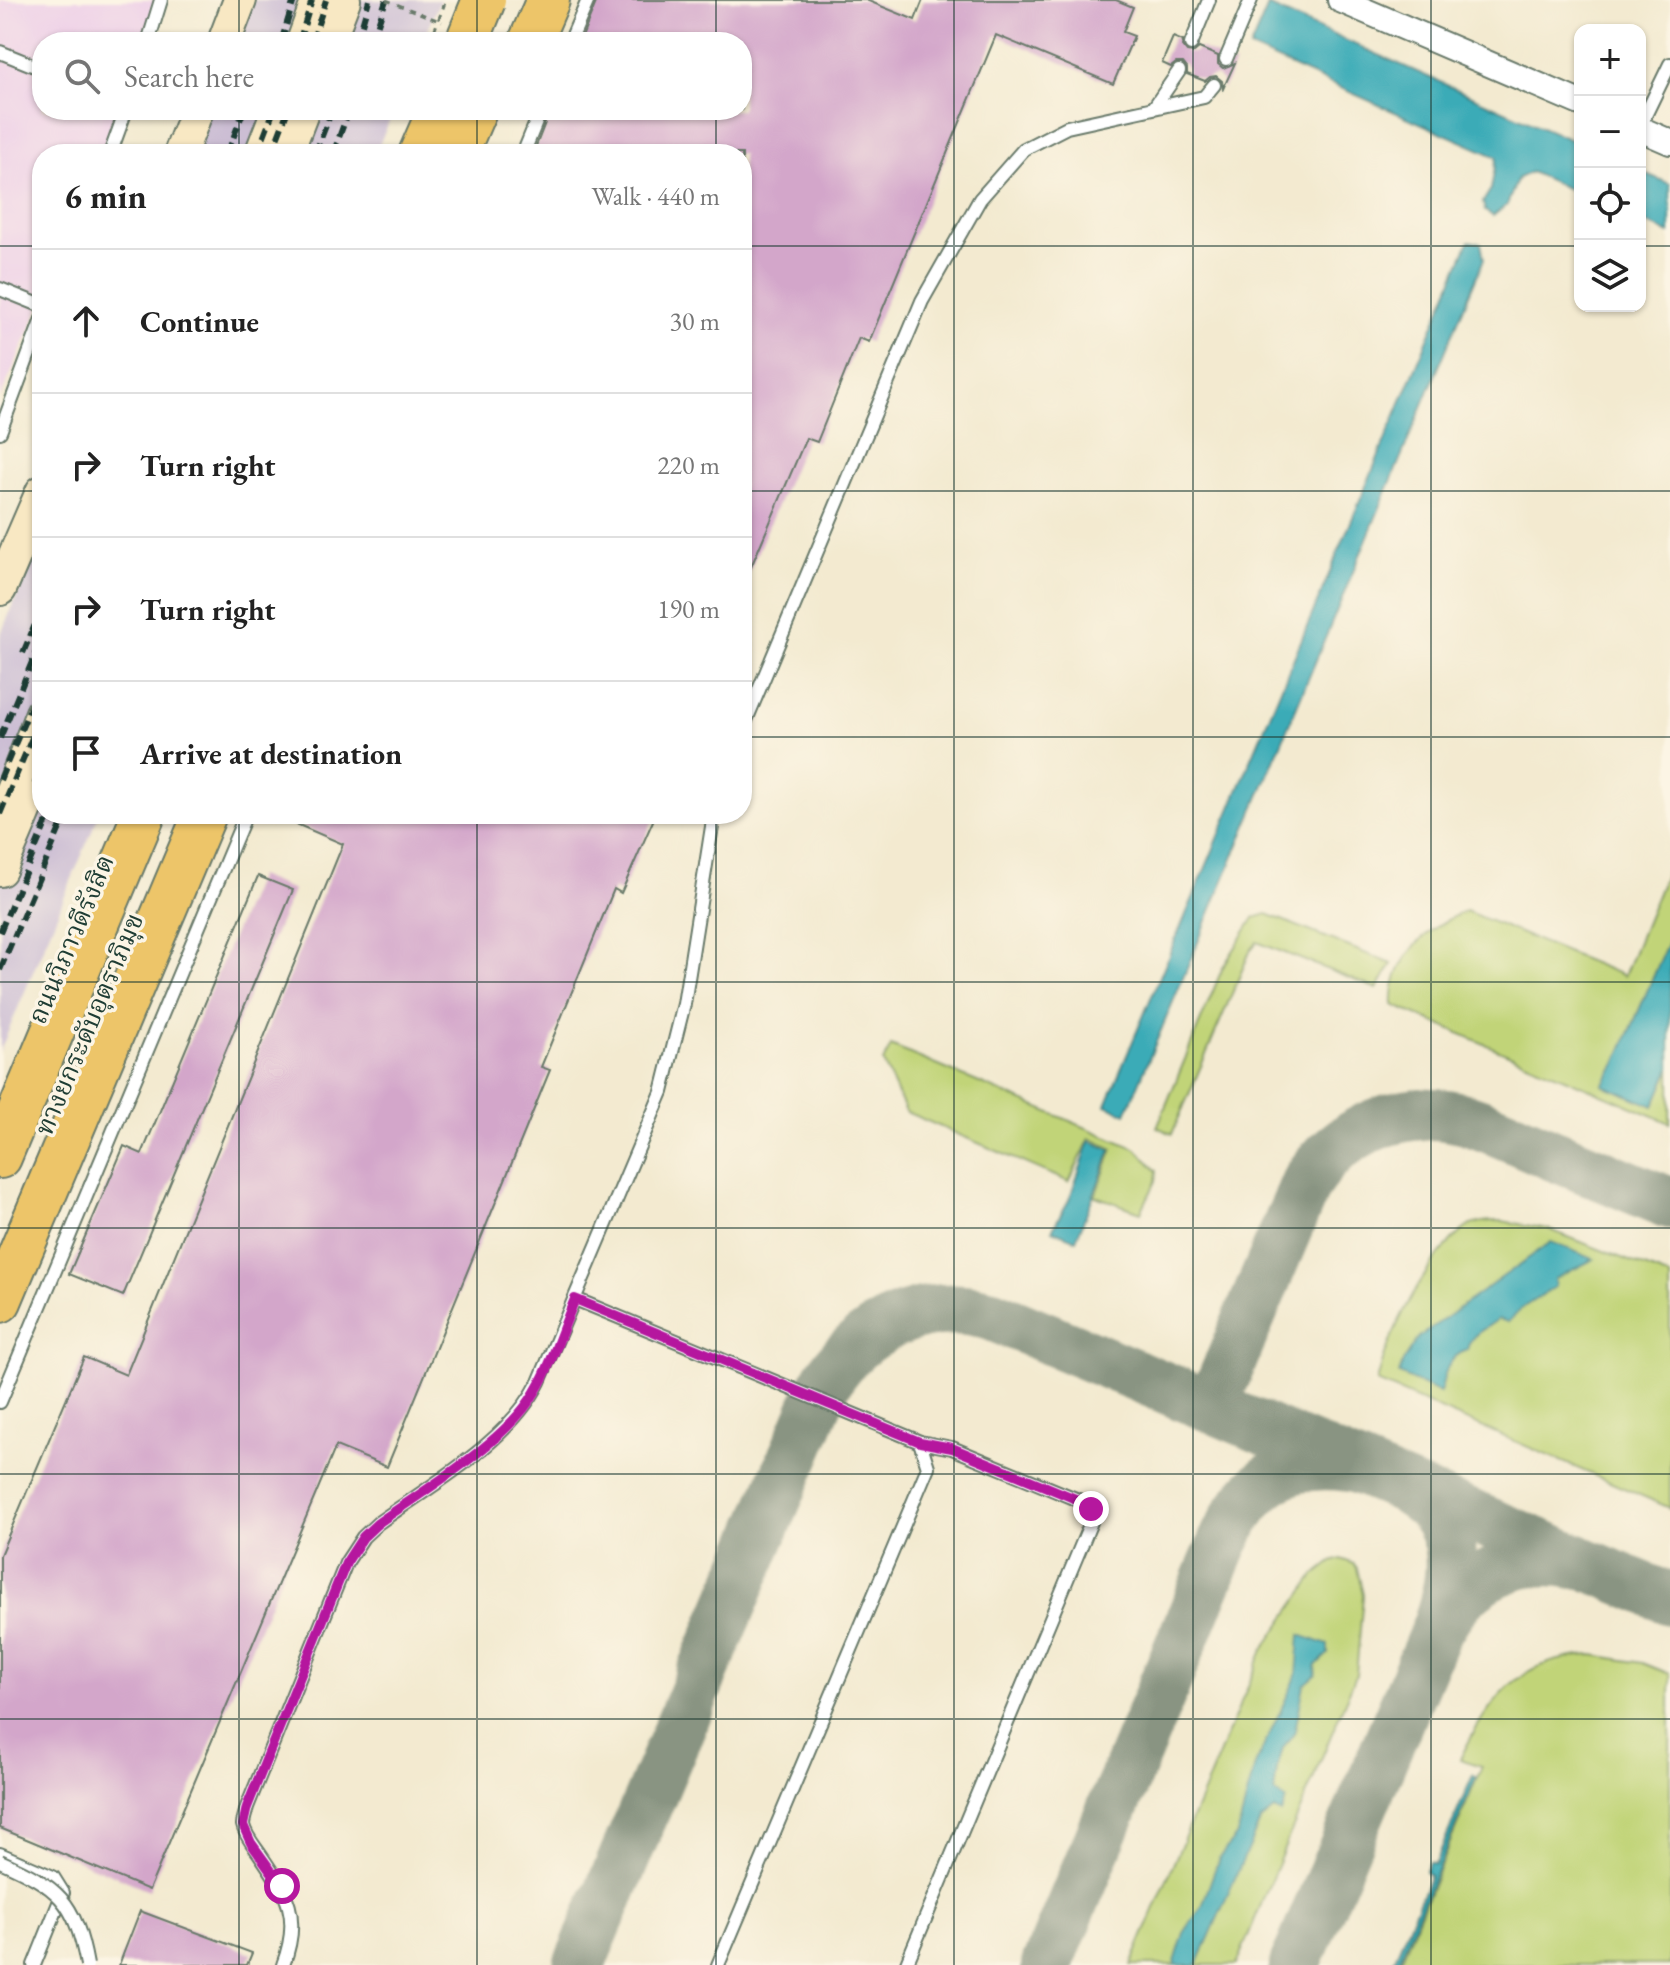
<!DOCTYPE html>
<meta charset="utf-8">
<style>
:root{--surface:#fff;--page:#f2f2f2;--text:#222;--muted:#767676;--line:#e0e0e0}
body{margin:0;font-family:"EB Garamond","Noto Serif Thai",serif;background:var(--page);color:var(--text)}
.controls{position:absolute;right:24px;top:24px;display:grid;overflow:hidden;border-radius:16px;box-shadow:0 2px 6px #0004}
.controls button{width:72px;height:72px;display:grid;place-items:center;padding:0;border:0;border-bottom:2px solid var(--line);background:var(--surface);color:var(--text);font:40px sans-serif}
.stop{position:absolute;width:24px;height:24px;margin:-18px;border:6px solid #b5179e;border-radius:50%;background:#fff}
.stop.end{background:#b5179e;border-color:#fff;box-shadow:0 2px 8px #0008}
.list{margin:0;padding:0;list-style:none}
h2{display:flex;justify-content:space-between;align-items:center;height:104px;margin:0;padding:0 32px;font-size:34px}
h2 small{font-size:26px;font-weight:400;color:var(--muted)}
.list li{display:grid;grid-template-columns:52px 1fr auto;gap:24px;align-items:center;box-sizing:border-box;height:144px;padding:0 32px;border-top:2px solid var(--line)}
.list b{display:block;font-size:30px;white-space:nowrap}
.list em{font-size:26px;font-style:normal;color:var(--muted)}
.icon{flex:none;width:44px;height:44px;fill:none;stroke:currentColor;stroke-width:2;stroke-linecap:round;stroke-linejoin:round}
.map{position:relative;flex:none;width:1670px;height:1965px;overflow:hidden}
.search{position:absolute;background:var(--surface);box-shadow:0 2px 6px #0004;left:32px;top:32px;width:720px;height:88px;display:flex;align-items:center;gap:20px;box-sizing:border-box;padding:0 28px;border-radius:32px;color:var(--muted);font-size:30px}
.panel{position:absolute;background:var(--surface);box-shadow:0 2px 6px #0004;left:32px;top:144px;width:720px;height:680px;border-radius:32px}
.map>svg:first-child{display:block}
.built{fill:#eed0e8}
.industrial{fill:#ccbed4}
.green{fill:#c1d478;stroke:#708856;stroke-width:2}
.water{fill:#3babb7;stroke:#2d7476;stroke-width:2}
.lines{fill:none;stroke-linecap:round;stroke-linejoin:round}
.taxiway{stroke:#899482;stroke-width:52}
.building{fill:#d3a6ca}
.lane-casing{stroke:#697a6b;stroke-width:16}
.street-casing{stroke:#697a6b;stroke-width:28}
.secondary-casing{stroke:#697a6b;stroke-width:36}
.highway-casing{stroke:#697a6b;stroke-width:46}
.path{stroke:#697a6b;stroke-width:3;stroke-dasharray:6 6;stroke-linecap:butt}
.lane{stroke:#fff;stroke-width:12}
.street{stroke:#fff;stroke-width:24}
.secondary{stroke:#f8e8c3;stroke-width:32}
.highway{stroke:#edc569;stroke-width:42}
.rail{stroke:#1f3d34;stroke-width:6;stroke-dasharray:12 6;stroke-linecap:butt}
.lane-bridge-casing{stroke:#697a6b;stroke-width:16;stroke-linecap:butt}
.highway-bridge-casing{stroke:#697a6b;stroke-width:46;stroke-linecap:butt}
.path-bridge{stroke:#697a6b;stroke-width:3;stroke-dasharray:6 6;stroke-linecap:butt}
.lane-bridge{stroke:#fff;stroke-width:12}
.highway-bridge{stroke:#edc569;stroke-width:42}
.route{stroke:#b5179e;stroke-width:10}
.grid{fill:none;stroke:#1f3d34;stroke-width:2;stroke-opacity:0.55}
.labels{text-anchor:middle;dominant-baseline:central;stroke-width:7;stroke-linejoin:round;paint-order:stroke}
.street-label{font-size:26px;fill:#1f3d34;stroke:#fcf5e5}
</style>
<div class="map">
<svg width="1670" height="1965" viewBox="0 0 1670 1965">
<rect width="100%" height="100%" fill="#fcf5e5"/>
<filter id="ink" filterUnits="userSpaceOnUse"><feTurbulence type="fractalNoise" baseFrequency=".0125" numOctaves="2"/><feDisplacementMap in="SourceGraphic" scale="16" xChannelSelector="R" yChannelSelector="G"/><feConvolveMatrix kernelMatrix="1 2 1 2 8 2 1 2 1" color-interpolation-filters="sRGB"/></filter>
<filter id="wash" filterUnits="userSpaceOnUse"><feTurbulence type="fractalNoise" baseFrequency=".006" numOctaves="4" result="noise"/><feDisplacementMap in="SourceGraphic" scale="32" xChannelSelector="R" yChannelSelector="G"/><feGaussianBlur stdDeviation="1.8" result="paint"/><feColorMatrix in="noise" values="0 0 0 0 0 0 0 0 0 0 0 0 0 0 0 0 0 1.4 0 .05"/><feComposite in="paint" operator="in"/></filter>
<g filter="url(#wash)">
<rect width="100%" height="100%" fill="#f3ead0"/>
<path class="built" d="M0,0H156L144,42H42V110H121L103,154H42V302L0,399Z"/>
<g class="industrial">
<path d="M247,0H440L422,42H232Z"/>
<path d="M207,110H394L375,154H192Z"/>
<path d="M42,536V814H99L0,1051V636Z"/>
</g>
<g class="green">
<path d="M1670,863V938L1616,1064L1603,1085L1654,1106L1670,1069V1123L1393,1005C1390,961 1428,926 1466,911L1624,976Z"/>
<path d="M1267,914L1392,964L1377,989L1257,942L1251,949L1172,1134L1157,1127L1223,967L1254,918Z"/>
<path d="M891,1046L1137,1149L1157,1171L1156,1181L1141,1212L1095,1196L1113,1149L1090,1138L1069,1182L906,1112L883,1062Z"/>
<path d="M1502,1221L1548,1229L1670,1277V1508L1377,1382C1388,1335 1426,1258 1466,1228C1476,1221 1490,1221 1502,1221Z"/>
<path d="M1341,1559L1354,1564L1357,1568L1363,1595L1356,1675L1236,1965H1131L1263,1650L1314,1576L1332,1562Z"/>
<path d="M1592,1655L1643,1663L1670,1674V1965H1399L1482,1766L1460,1759C1491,1697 1518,1659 1592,1655Z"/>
</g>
<g class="water">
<path d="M1268,6L1580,144V194L1531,172L1518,178L1507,205L1493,216L1485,211L1483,202L1491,189L1497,157L1250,48Z"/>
<path d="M1640,171L1670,184V234L1640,220Z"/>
<path d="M1469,241L1481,243L1484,259L1126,1114L1106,1105Z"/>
<path d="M1670,938V1068L1654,1106L1603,1085L1616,1064Z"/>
<path d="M1090,1141L1111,1150L1076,1240L1052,1230L1069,1200Z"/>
<path d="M1551,1242L1594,1259L1554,1279L1555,1287L1522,1308L1508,1322L1498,1319C1485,1330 1470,1333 1467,1350C1445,1359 1446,1372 1440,1393L1399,1374L1403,1362L1419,1337Z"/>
<path d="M1300,1635L1328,1645V1654L1315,1666L1316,1675L1304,1685L1295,1731L1283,1748L1277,1769L1274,1793L1286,1800L1281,1814L1274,1810L1260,1821L1197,1965H1174L1184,1933L1202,1906L1219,1858L1237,1835L1255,1765L1297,1675Z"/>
<path d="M1473,1775L1476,1778L1397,1965H1392L1430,1876L1425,1872L1429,1862L1435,1864Z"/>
</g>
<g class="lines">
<g class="taxiway">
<path d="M1212,1406L1306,1183C1339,1130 1404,1102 1465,1119C1495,1128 1523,1142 1551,1154C1591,1170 1630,1187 1670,1203"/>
<path d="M1441,1624C1468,1576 1520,1552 1574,1563"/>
<path d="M579,1965L823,1388C856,1327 926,1296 992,1315L1670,1599"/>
<path d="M1047,1965L1224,1541C1251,1484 1282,1457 1348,1466"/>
<path d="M1295,1965L1435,1633C1455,1581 1465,1525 1409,1491"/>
</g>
</g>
<g id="blocks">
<g class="building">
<path d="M597,0H866L915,20L923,0H1116L1133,7L1123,32L1134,36L1113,84L996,35L869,342L859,338L817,442L806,438L742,588V154H533L550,110H742V42H580Z"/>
<path d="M1173,37L1183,41L1182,46L1187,52L1193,53L1199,48L1218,56V64L1223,68L1235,63L1223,89L1222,81L1216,76L1210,77L1205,81L1187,74V68L1183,63H1176L1171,67L1162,63Z"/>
<path d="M273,814H656L621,893L614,889L541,1067L550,1070L387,1467L336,1446L149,1890L0,1828V1555L84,1357L126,1375L343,844Z"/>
<path d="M258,876L293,890L123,1296L69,1274L124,1146L142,1154Z"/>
<path d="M140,1911L252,1953L247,1965H119Z"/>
</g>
</g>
</g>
<g filter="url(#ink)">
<use href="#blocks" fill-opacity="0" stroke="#697a6b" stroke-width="2"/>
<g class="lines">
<g class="lane-casing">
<g id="lane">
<path d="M148,42L161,0"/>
<path d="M570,42L588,0"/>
<path d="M1191,44L1209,0"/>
<path d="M0,52L42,69"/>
<path d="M1226,59L1251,0"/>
<path d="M1155,106L1179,71"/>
<path d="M1640,126L1670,64"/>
<path d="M110,154L126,110"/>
<path d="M523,154L541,110"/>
<path d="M0,289L42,306"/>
<path d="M0,432L42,319"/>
<path d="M742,730L922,301L980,199L1024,149L1067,127L1204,97L1214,85"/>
<path d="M575,1299L920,1442L952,1448L1083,1502L1091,1509V1522L906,1965"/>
<path d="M0,1402L246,814"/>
<path d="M0,1854L53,1877L63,1893L34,1965"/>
<path d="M283,1965C302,1915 287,1894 259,1853C254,1846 245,1835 243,1825C243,1820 246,1812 247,1807L346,1563L363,1537L378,1523C431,1485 509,1442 539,1382L662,1092L684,1004L714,814"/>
<path d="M718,1965L928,1467L920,1442"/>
</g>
</g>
<g class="street-casing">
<g id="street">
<path d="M1340,0L1580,103"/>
<path d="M1640,129L1670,142"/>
</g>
</g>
<g class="secondary-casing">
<g id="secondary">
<path d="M224,42L240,0"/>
<path d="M303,42L318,0"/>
<path d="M328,42L344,0"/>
<path d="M180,154L197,110"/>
<path d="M261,154L278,110"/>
<path d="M286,154L303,110"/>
<path d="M0,589L42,492"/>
<path d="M0,820L42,713"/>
<path d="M0,870L30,799"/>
</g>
</g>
<g class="highway-casing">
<g id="highway">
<path d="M530,42L548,0"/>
<path d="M420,154L439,110"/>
<path d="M456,154L475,110"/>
<path d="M0,1157L144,814"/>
<path d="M0,1301L205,814"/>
</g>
</g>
<path class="path" d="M430,42L446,0"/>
<use href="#lane" class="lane"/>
<use href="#street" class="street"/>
<use href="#secondary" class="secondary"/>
<use href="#highway" class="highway"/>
<g class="rail">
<path d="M281,42L294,0"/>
<path d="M299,42L312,0"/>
<path d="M312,42L326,0"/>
<path d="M357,42L369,0"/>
<path d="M372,42L386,0"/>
<path d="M227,154L244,110"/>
<path d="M257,154L274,110"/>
<path d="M271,154L288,110"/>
<path d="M315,154L332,110"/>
<path d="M333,154L349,110"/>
<path d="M23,653L42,608"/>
<path d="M0,738L42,638"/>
<path d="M0,780L42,680"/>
<path d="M0,814L42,714"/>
<path d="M0,932L50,814"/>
<path d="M0,970L66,814"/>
</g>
<g class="lane-bridge-casing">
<path id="lane-bridge" d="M0,1861C58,1887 75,1900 87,1965"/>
</g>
<g class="highway-bridge-casing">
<path id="highway-bridge" d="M467,42L484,0"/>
</g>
<path class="path-bridge" d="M386,0L442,22"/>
<use href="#lane-bridge" class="lane-bridge"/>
<use href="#highway-bridge" class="highway-bridge"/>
</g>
</g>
<g class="lines" filter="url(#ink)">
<path class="route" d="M282,1886L251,1843L243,1825L247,1807L346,1563L363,1537L378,1523C423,1491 500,1445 530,1400C550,1371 561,1332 575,1299L920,1442L952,1448L1083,1502L1091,1509"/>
</g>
<path class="grid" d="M239,0V42M477,0V42M716,0V42M954,0V1965M1193,0V1965M1431,0V1965M239,110V154M477,110V154M716,110V154M0,246H42M742,246H1580M1640,246H1670M0,491H42M742,491H1670M0,737H42M742,737H1670M239,814V1965M477,814V1965M716,814V1965M0,982H1670M0,1228H1670M0,1474H1670M0,1719H1670"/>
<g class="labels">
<g class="street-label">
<text transform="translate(71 939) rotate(-67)">ถนนวิภาวดีรังสิต</text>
<text transform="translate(89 1024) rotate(-67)">ทางยกระดับอุตราภิมุข</text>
</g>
</g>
</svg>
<div class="controls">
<button>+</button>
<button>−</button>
<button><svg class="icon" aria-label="locate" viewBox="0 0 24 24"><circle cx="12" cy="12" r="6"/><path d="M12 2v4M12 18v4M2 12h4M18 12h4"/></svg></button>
<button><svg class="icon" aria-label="layers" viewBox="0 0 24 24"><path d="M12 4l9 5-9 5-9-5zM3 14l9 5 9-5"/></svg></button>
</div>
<div class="stop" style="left:282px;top:1886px"></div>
<div class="stop end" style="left:1091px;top:1509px"></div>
<div class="search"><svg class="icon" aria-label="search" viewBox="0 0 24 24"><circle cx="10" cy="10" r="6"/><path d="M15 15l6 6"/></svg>Search here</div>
<section class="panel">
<h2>6 min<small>Walk · 440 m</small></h2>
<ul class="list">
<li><svg class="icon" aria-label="ahead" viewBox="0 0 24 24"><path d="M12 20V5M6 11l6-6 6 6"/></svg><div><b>Continue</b></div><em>30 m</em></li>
<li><svg class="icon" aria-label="right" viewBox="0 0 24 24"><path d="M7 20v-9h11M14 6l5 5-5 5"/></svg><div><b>Turn right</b></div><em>220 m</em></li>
<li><svg class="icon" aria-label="right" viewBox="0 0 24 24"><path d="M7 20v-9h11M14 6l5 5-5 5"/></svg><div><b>Turn right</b></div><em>190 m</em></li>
<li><svg class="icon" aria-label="arrive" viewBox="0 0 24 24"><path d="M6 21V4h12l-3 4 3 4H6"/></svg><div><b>Arrive at destination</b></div></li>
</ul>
</section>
</div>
